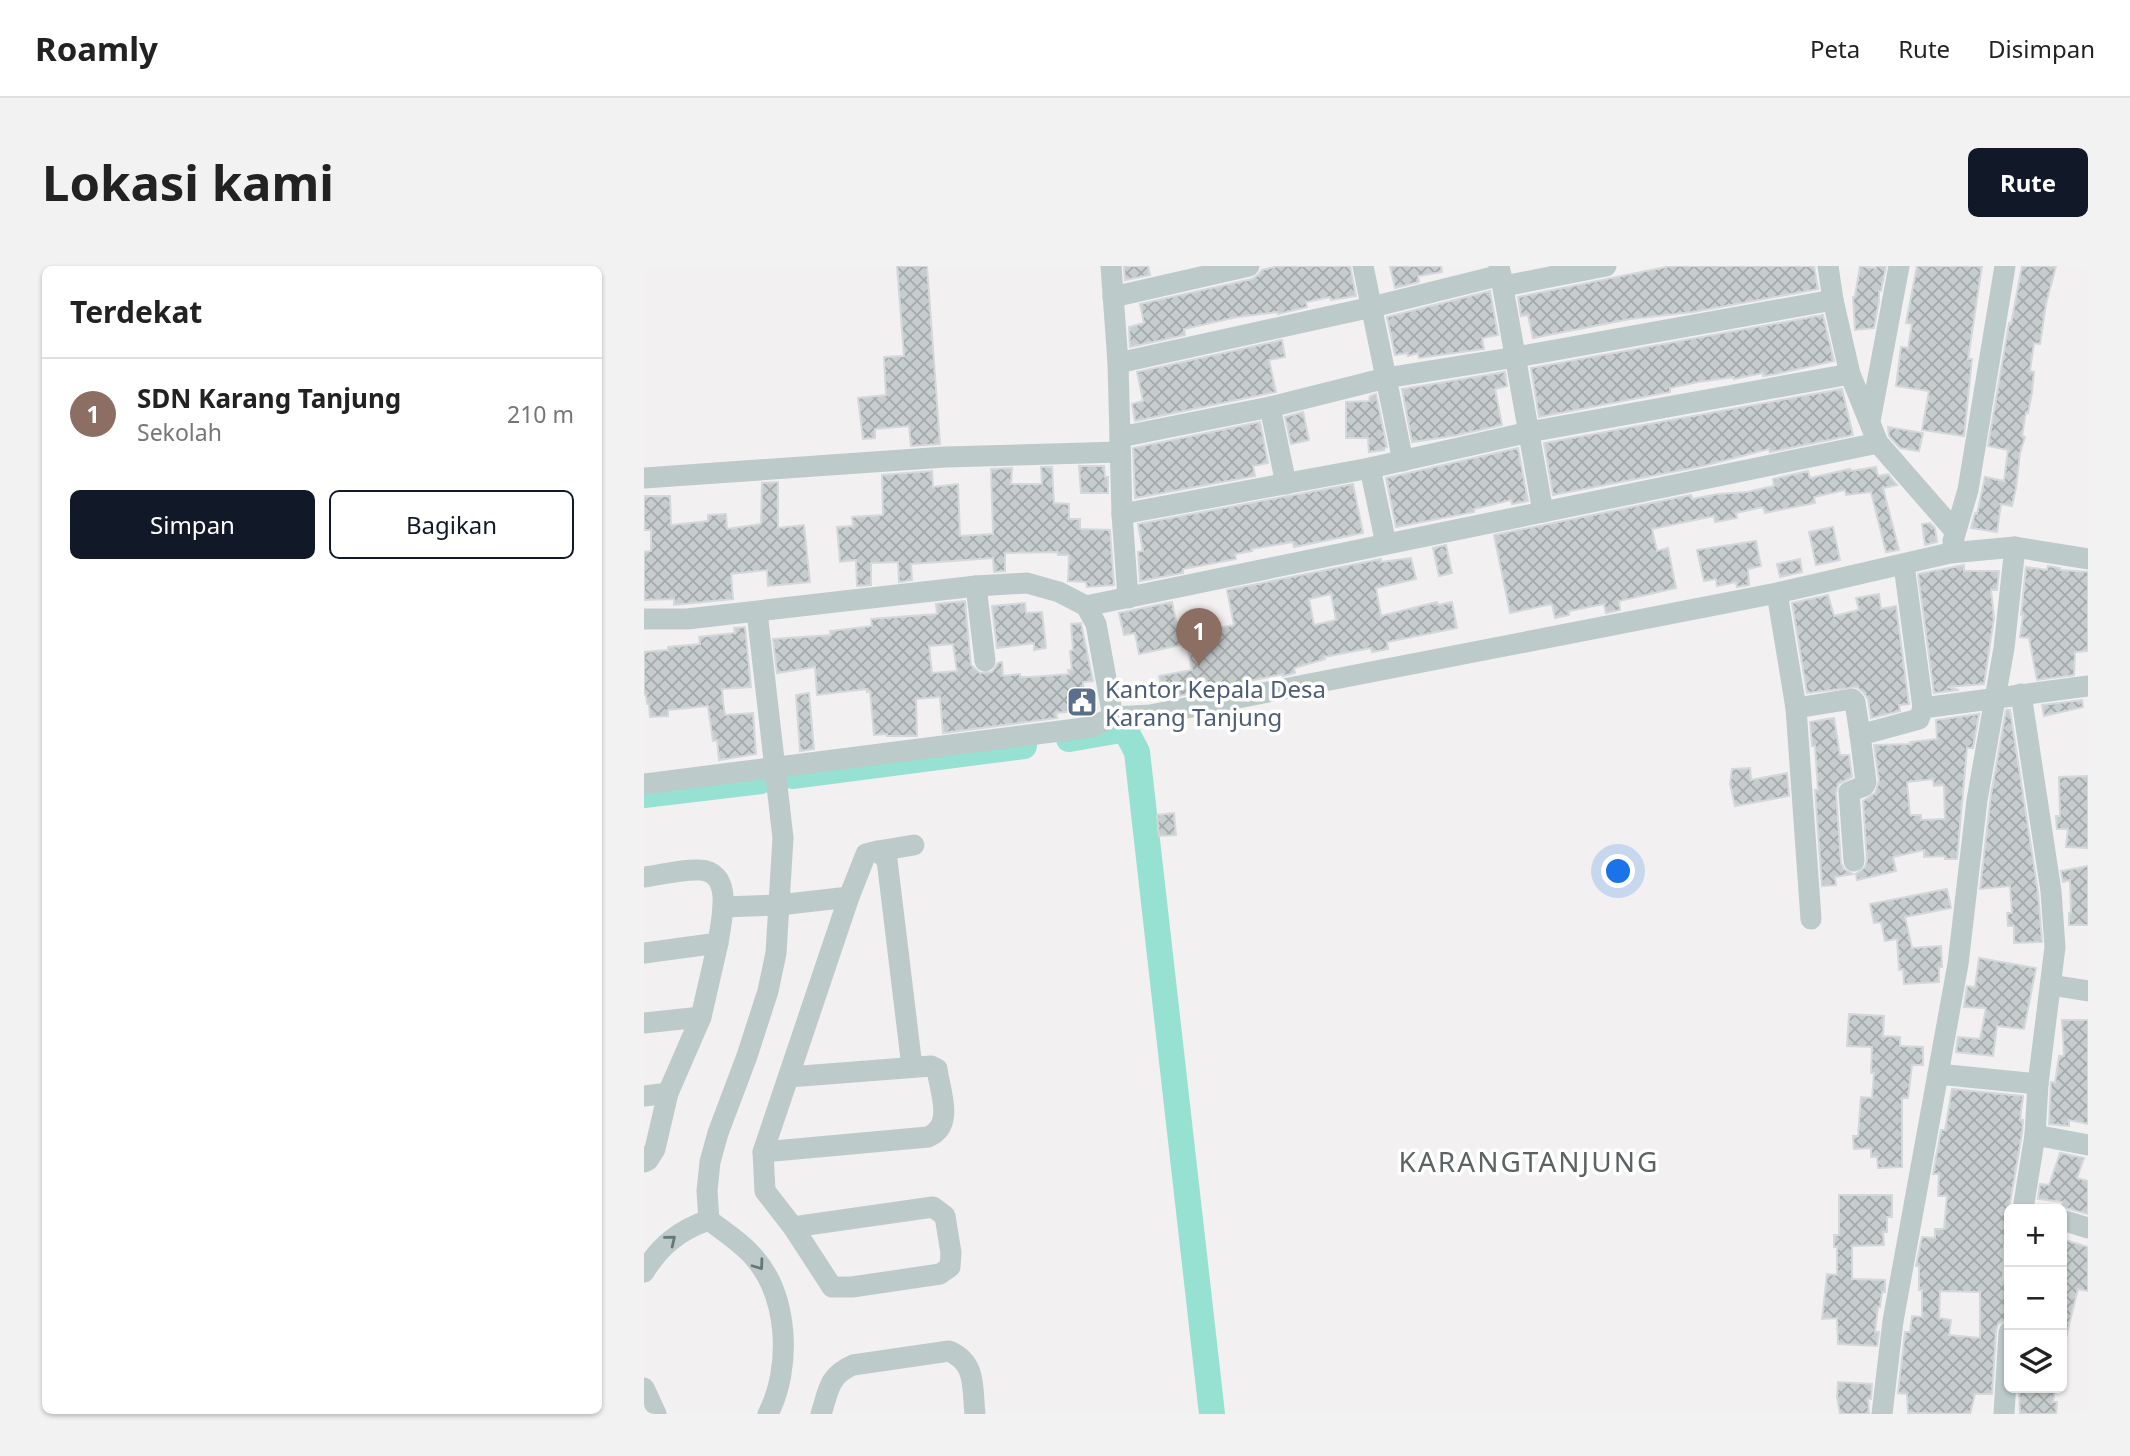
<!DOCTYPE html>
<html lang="id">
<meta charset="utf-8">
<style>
:root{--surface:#fff;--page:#f2f2f2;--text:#222;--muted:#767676;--line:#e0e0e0;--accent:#111827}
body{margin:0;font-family:"Noto Sans",sans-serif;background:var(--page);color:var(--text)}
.controls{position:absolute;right:21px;bottom:21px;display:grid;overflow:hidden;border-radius:10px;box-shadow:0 2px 5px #0004}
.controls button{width:63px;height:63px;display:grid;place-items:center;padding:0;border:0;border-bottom:2px solid var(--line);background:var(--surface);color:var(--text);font:35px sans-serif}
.you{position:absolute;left:975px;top:606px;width:24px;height:24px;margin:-18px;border:5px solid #fff;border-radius:50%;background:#1a73e8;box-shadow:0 0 0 10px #1a73e833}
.badge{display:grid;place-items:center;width:46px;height:46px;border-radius:50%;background:var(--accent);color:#fff;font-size:23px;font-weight:700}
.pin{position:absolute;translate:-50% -58px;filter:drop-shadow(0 2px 4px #0008)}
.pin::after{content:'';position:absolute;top:37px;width:24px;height:21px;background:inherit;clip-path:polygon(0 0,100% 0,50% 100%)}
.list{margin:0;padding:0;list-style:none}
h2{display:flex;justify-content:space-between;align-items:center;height:91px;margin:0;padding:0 28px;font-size:30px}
h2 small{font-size:23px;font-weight:400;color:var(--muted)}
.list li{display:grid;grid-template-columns:46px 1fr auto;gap:21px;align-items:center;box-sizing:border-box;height:112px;padding:0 28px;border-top:2px solid var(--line)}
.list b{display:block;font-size:26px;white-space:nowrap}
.list p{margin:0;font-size:23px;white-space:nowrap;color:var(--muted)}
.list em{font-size:23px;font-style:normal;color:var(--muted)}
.actions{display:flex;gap:14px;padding:21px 28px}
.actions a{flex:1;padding:16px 0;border:2px solid var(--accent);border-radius:10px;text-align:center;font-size:24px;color:var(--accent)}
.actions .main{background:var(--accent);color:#fff}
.icon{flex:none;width:38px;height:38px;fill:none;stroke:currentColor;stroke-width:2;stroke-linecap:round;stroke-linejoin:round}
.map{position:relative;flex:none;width:1444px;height:1148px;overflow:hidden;border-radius:10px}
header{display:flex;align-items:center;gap:42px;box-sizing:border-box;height:98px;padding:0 35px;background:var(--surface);border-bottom:2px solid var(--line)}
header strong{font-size:33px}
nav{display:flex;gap:38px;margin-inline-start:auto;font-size:24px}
.intro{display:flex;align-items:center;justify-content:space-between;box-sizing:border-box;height:168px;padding:0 42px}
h1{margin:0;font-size:49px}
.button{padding:18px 32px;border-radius:10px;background:var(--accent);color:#fff;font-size:24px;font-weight:700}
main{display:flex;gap:42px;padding:0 42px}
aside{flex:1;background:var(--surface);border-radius:10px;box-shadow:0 2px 5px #0004}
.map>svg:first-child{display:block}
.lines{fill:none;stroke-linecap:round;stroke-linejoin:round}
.river{stroke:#96e1d1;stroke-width:26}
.building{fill:url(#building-cross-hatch);stroke:#d4d8da;stroke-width:2;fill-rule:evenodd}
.minor{stroke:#bdcaca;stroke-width:21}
.oneway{stroke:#677677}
.labels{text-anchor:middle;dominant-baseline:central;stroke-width:7;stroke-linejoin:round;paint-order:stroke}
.service-label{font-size:24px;fill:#4e5e75;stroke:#fff;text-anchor:start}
.quarter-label{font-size:28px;letter-spacing:2px;fill:#5d6363;stroke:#fff}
</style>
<header>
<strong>Roamly</strong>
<nav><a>Peta</a><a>Rute</a><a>Disimpan</a></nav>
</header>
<div class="intro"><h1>Lokasi kami</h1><a class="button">Rute</a></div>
<main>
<aside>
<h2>Terdekat<small></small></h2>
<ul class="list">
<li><span class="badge" style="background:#8d6e63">1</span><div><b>SDN Karang Tanjung</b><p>Sekolah</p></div><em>210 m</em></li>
</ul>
<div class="actions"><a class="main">Simpan</a><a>Bagikan</a></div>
</aside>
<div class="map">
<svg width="1444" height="1148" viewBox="0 0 1444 1148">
<defs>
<pattern id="building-cross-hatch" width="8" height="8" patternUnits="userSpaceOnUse" patternTransform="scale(1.75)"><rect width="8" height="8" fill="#c7cdce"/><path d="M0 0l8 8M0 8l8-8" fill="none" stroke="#a4a9aa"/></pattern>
</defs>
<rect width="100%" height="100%" fill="#f2f0f0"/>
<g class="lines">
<g class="river">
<path d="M425,473L477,464L484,469L493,486L568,1148"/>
<path d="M148,510L380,480"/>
<path d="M0,529L117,515"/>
</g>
</g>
<g class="building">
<path d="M253,0H283L296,178L267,180L265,160L231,163V172L219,173L214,132L242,129L240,91L260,90Z"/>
<path d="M480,0H504L506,9L481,14Z"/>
<path d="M634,0H706L712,30L687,34L686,31L662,36L663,41L634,48V46L593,51L540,63L541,69L486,81L485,61L500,57L496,38L608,13L614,9L618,4Z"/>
<path d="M746,0H797L798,6L774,10L775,16L751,22Z"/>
<path d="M1027,0H1170L1174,23L1049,46L986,53L889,72L884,49L877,50L874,31Z"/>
<path d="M1216,0L1232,2V0H1242L1237,25H1235V35L1230,62L1211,64L1209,31L1211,30Z"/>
<path d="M1273,0H1338L1324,93H1328L1320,170L1278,164L1285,125L1252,120L1257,81L1264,82L1268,58L1262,57Z"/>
<path d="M1378,0H1412L1402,38L1396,78L1390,77L1386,105L1390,106L1388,126L1384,147L1382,146L1378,170L1381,171L1376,187L1372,222L1368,240L1357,238L1353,266L1327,262L1331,247L1333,248L1341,211L1360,215L1364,184L1344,180L1365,57L1367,58Z"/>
<path d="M846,25L854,69L838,72L840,83L775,92L774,87L764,90L763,87L751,89L743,51Z"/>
<path d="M1179,49L1190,95L1132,108L1119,110V107L1090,113V111L1054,116L1026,122V126L895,151L887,102Z"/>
<path d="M638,74L641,91L625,94L632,126L491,155L488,138L499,135L493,106Z"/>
<path d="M861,106L863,120L851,123L858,159L809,170L768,176L758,123Z"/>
<path d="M1198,123L1209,169L1126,186L1125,183L1059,200L909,229L900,177Z"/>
<path d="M732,128L743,181L740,182V184L725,186L724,172H702V136L725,135L726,130Z"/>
<path d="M659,146L665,174L647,178L641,151Z"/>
<path d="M616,156L624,197L609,200L611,210L491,232L489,182Z"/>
<path d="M1244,161L1279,167L1275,185L1256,182L1245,170Z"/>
<path d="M874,182L884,235L868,238L867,234L830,243V246L752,261L742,212Z"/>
<path d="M435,200H460L461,211H464V227H437Z"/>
<path d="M397,201H408L410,237L425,238V253H436V263L466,264L470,319L443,321L442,316L424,315L425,289H414V286L361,287V305L350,306L349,292L267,298L268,314L255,316L254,296L227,297V319L213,320L212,294L196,296L193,261L209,260L208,251L239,249L238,209L288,205L289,221L314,218L316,270L349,268L347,203L368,202L367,218H398Z"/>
<path d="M1232,201L1234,210L1244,208L1253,219L1239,222L1255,284L1242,286L1227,226L1202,229L1201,224L1170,231L1171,237L1135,244L1121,247L1119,241L1092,247L1093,252L1071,256L1070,250L1008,263L1013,285L1024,282L1032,322L975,335L976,344L962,347L960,338L925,345V349L911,352L908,338L866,347L850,269L1047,229L1048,233L1074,228L1103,226L1130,220L1129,213L1164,205L1166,212L1206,203L1207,205Z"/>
<path d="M134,216V262L160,259L166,316L124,320L123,304L87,308L89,333L30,339V333L0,334V286L7,285V264H0V230H26L27,259L64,255V249L82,248L83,263L117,258L118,217Z"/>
<path d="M709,218L719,267L650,281L649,276L607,283L608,285L591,288L592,293L539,303V307L496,315L494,286L499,285L494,258Z"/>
<path d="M1286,257L1291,262L1293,276L1281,279L1278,258Z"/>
<path d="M1189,261L1196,294L1172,299L1165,266Z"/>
<path d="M1112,275L1117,300L1104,303L1105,319L1093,321L1092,316L1073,320L1072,313L1060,315L1053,284Z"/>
<path d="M802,279L808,307L795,310L789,282Z"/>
<path d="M767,292L772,313L732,322L737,350L793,336L794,339L808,336L813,362L743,376L744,383L728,386L727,382L680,391L681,393L650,402L651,407L639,410V408L520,433L515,410L548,404L541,369L590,359L583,324L737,293V296ZM687,328L692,354L670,359L665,333Z"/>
<path d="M1156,293L1158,306L1136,311L1133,298Z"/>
<path d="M1320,299V305H1355L1353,324H1347L1350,352L1340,418L1303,421L1315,424L1290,427L1274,308Z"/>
<path d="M1404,300L1416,302V304L1444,306V385L1431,386L1430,409L1393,414L1385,372L1376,371L1379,349H1377L1382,301L1403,304Z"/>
<path d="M1235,328L1237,343L1252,340L1265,438L1255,439L1256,445L1227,452L1224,433L1220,427L1213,421L1163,427L1148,337L1184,329L1190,350L1215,344L1212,332Z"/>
<path d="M321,335L327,399L336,407L348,406L354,397L358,396L359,410L376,408V411H387L425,408L424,404H428L426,385L429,384L427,358L437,357L449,415L439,416L441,444L412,447L413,452L299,467L296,431L272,433L273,470H243V468L230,469L226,425L223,426V423L173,429L171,401L133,407L129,373L187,369L186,365L228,360L227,353L293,348L292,338ZM309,378L313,405L288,407L285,380Z"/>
<path d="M528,336L537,379L495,388L491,367L480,369L475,347Z"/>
<path d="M381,337L382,347L398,346L402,382L390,384V377L353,382L348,340Z"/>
<path d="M101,361L107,421L78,423L79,436L81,449L109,447L112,488L75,494L73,474L69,475L64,440L24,444V450L6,451L5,438H3L2,429H0V386L24,384V381L56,378L55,371L91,367L90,362Z"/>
<path d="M165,427L170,483L156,485L152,429Z"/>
<path d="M1438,434L1439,441L1400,450L1398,439Z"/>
<path d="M1362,444H1366L1394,626L1398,676L1370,677V660H1364L1363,647H1368L1366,620L1336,623L1347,529Z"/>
<path d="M1335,448L1329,482H1323L1313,593H1301V590L1280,591V584L1249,591L1252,605L1213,614L1212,608L1221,601L1223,595L1219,535L1231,527L1235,515L1230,479L1267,478L1266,476L1293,473L1292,454ZM1289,513L1290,520L1300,519L1301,553L1277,554V549H1266L1263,516Z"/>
<path d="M1190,452L1196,489H1205L1208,511L1194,518L1192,527L1197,597L1200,603L1209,608L1191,611L1192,619L1178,620L1171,524H1174L1171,480H1168L1166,456Z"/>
<path d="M1106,502L1107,514L1143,507L1145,530L1091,540L1086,518L1088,503Z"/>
<path d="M1444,510V582L1422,581L1424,563H1413L1412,550H1416L1415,511Z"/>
<path d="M530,547L532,569L515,570L513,549Z"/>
<path d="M1444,600V659H1425V647H1427L1426,614L1419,616L1417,605Z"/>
<path d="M1303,623L1307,642L1261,651L1268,682L1297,680L1298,701H1295V716L1260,718L1259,703L1255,704L1253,673L1241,675L1237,656L1230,657L1226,638Z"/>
<path d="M1335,692L1392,702L1380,763L1353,760L1349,790L1312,786L1314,771L1336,773L1342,742L1320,741L1323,720L1331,721Z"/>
<path d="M1205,748L1240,750L1239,770L1256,771V780L1279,781V799H1268L1264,832H1258V901L1234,902L1233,891H1227V882L1210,883L1209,870H1214L1217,831L1228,832L1230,807H1227L1228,781L1203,780Z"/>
<path d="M1418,754H1444V858L1425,854V860L1405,858L1407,816L1411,817L1415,790H1420Z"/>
<path d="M1308,823L1379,830L1376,854H1379L1378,868L1365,943V979H1360L1359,1014H1363L1362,1054L1354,1058L1352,1065L1348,1128H1331L1326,1148L1264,1147L1263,1128L1254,1127L1261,1066H1266L1268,1050L1278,1051V1024H1275V1000H1272L1278,971L1291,972V963H1300L1303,930H1294L1295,908H1289L1297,864H1301ZM1296,1025L1336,1026V1072L1305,1069L1307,1054L1295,1052Z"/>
<path d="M1416,887L1440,892L1433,912L1444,915V948L1418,941V936L1394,933L1396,918L1405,919Z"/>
<path d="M1195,929H1248V951H1243V966H1239L1240,979L1208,980V1013L1241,1014V1026H1238L1236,1041H1234L1231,1066H1235L1233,1080L1194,1078L1193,1052L1178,1053L1183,1008L1193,1009V981H1190V969H1195Z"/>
<path d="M1418,973L1444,981V1025L1434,1023L1422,1071L1418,1070Z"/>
<path d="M1194,1116L1228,1118L1227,1133H1224L1225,1148H1196L1193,1131Z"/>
<path d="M1375,1122H1411L1409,1136H1413L1412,1148H1376Z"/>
</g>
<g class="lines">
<g class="minor">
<path d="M467,0L474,97L478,248L484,332"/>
<path d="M719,0L759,195"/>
<path d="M855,0L899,246"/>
<path d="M1184,0L1189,34L1206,108L1234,177L1311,265"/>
<path d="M860,20L962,0"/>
<path d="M469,31L605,0"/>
<path d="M474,97L728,41L857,9"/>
<path d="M626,141L642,218"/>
<path d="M1226,155L1255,0"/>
<path d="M476,171L626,141L742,112L872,91L1189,34"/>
<path d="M726,202L742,278"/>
<path d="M0,212L301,191L476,186"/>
<path d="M478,248L726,202L885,166L1206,108"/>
<path d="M1309,275L1324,224L1361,0"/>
<path d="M1260,299L1279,442"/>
<path d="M332,320L341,395"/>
<path d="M1133,327L1152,442L1167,653"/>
<path d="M442,340L1234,177"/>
<path d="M113,346L139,572L132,687L124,725L103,790L74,867L66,896L63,925L65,954C79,965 95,975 107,988C145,1028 148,1101 124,1148"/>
<path d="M0,353H43L332,320L383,317L415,326L442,340L452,358L469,451L506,449L1133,327L1306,287L1371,281L1444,293"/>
<path d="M1377,428L1407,625L1411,681L1394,818L1391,869L1379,943"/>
<path d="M1152,442L1208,433L1211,436L1216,469L1275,453L1279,442L1444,420"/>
<path d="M0,518L448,461L469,451"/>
<path d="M234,585L270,579"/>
<path d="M1210,595L1205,526L1220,520L1222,516L1216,469"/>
<path d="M0,611C17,609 37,603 55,604C91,605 77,655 74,677L0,687"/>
<path d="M205,631L222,588L234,585L243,594L268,801"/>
<path d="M79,641L135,639L205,631L119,886L121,925L149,961L188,1021H208L296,1008L306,1001L307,987L301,950L289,941L149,961"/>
<path d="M1407,719L1444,725"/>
<path d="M0,757L57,751"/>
<path d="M1294,808L1394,818"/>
<path d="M0,830L24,827"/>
<path d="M1391,869L1444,879"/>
<path d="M119,886L284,871C311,860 296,826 293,803L287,800L145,811"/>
<path d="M0,896L4,894L11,883L24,827L57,751L74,677"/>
<path d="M1418,954L1444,962"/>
<path d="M0,1006C16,980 35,964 65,954"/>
<path d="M0,1122L12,1148"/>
<path d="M177,1148C185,1124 184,1110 209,1099L305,1085C333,1097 328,1122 331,1148"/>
<path d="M1238,1148L1249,1055L1314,698L1333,534L1360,382L1371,281"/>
<path d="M1360,1148L1365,1066"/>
</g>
</g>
<defs><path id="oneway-chevron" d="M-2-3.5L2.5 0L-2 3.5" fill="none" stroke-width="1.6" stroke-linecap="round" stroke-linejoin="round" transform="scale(1.75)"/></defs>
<g class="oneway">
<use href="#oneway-chevron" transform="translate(27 974) rotate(-39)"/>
<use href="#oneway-chevron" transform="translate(115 999) rotate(54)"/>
</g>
<defs>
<g id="civic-square" transform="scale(1.575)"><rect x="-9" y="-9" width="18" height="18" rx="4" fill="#5c6f8a" stroke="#fff"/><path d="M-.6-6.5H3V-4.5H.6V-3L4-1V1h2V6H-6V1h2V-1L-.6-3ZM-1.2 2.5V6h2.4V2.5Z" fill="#fff"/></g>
</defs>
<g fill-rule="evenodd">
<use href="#civic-square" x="438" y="436"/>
</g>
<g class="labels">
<g class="service-label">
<text x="461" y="422">Kantor Kepala Desa<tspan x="461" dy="28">Karang Tanjung</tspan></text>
</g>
<g class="quarter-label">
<text x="885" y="895">KARANGTANJUNG</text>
</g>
</g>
</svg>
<div class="controls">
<button>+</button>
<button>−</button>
<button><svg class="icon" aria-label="layers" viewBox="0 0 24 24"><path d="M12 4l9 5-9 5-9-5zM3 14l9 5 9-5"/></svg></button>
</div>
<div class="you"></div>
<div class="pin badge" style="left:555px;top:400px;background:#8d6e63">1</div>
</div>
</main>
